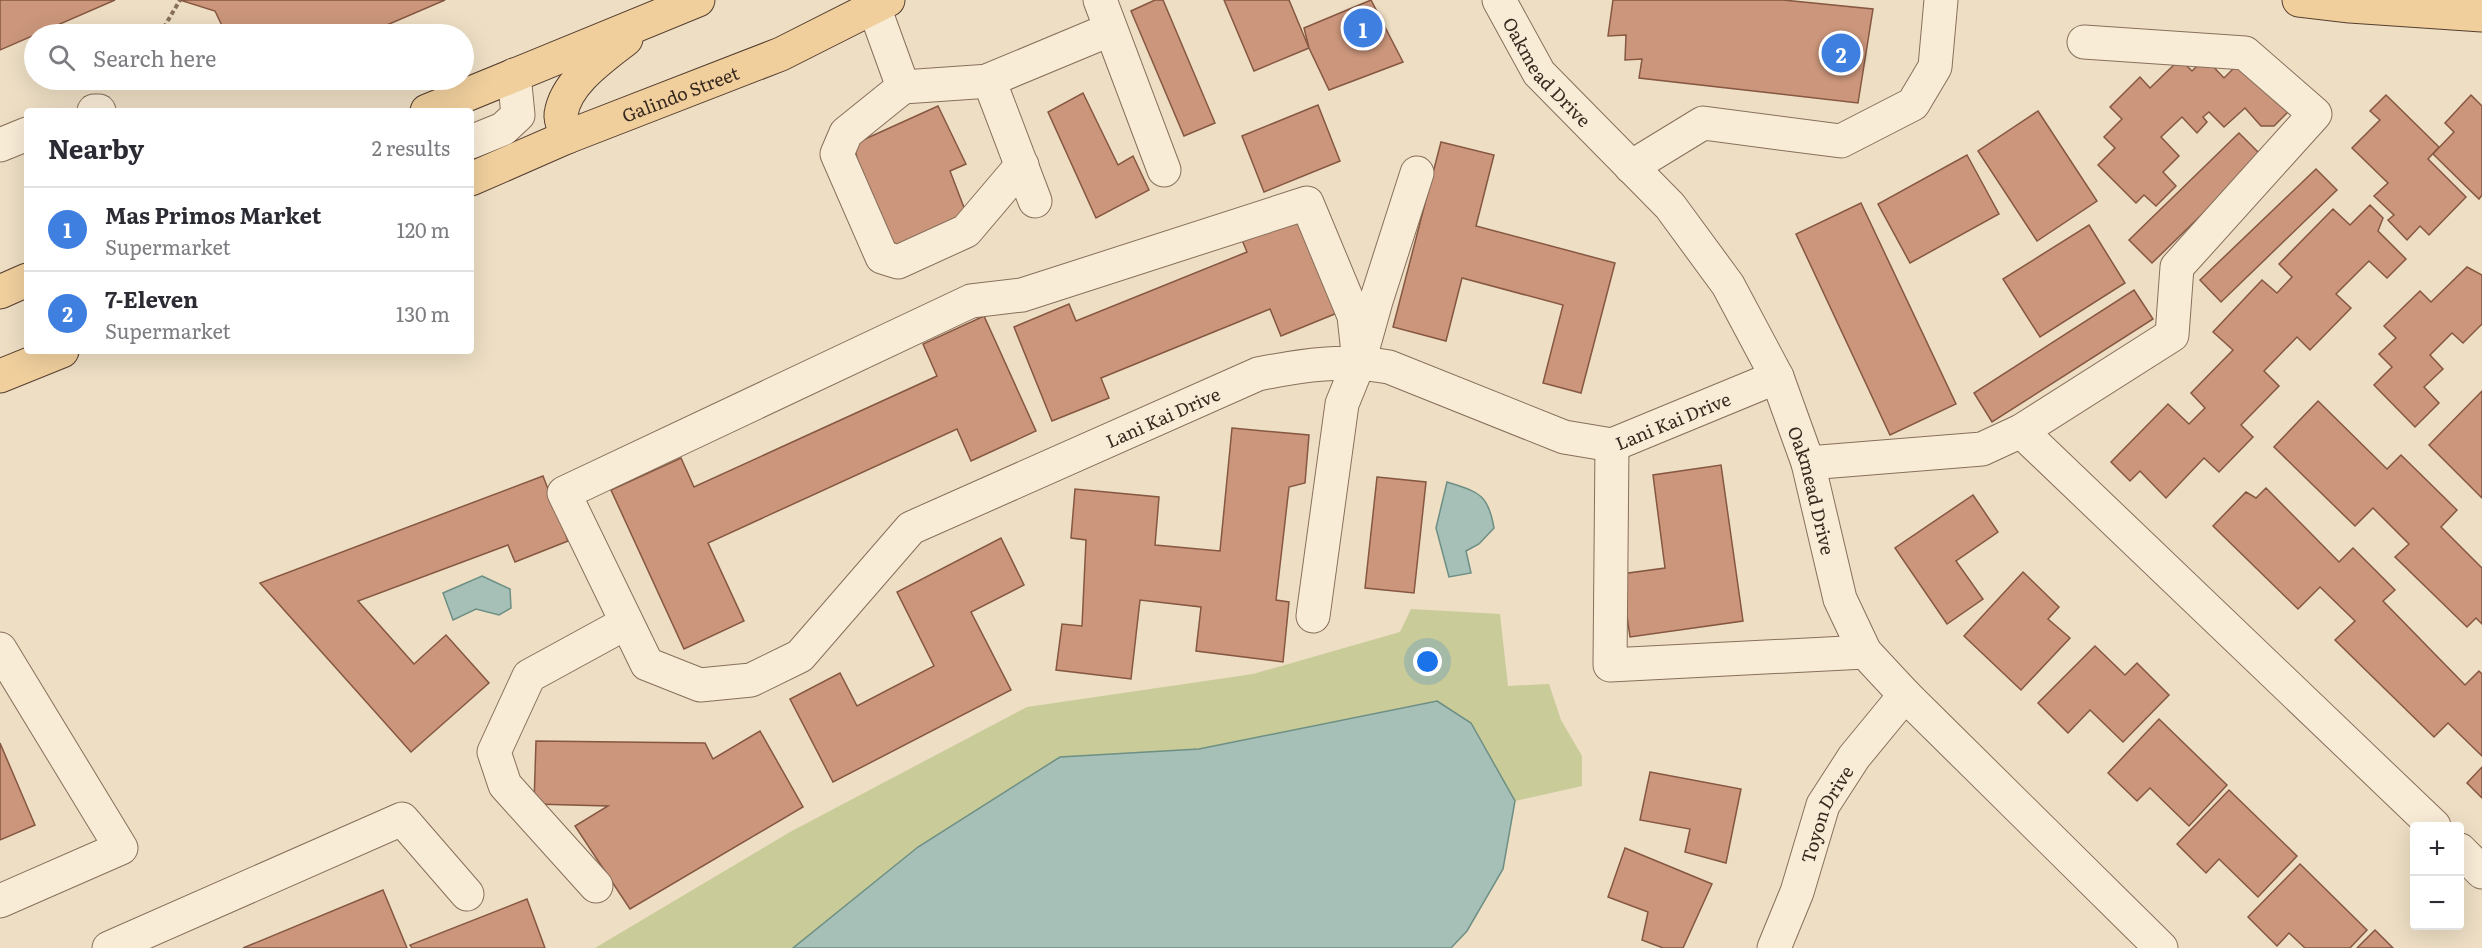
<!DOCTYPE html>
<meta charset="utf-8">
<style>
:root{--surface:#fff;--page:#f2f2f3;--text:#2b2b33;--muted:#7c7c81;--line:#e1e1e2;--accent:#d93025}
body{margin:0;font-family:Literata,serif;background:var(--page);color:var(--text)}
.controls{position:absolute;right:18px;bottom:18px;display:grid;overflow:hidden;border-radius:6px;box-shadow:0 6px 24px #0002}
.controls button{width:54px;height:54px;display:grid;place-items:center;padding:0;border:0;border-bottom:2px solid var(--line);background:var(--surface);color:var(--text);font:30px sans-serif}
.you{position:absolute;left:1428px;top:662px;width:21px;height:21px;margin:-15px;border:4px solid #fff;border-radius:50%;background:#1a73e8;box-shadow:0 0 0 9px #1a73e833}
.badge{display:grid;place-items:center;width:39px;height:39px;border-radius:50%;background:var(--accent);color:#fff;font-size:20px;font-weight:700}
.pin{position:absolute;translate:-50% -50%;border:3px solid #fff;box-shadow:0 2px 6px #0006}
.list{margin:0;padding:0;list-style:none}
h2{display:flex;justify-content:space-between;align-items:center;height:78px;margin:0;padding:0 24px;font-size:26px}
h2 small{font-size:20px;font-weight:400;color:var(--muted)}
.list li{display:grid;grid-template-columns:39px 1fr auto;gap:18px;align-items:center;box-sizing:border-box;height:84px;padding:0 24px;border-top:2px solid var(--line)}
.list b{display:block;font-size:22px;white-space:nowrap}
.list p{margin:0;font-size:20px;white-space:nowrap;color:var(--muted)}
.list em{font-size:20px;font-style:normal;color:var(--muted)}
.icon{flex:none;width:33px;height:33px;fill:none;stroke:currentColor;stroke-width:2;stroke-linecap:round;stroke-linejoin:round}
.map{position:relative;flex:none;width:2482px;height:948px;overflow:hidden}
.search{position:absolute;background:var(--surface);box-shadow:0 6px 24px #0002;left:24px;top:24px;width:450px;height:66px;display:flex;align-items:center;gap:15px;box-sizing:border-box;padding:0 21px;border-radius:33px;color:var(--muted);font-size:22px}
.panel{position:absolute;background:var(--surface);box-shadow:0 6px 24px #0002;left:24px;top:108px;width:450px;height:246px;border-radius:6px}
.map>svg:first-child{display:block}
.green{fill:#c9cb98}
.water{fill:#a6c0b7;stroke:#6d8f84;stroke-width:1.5}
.building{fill:#cb967b;stroke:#865741;stroke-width:1.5}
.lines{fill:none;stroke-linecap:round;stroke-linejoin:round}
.minor-casing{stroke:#886f5b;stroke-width:35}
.major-casing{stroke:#553e2f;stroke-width:35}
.path{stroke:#886f5b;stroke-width:4;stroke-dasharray:4.5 3;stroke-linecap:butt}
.minor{stroke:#f8ecd7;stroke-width:33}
.major{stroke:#f0cf9d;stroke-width:33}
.labels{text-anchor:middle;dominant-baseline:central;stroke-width:6;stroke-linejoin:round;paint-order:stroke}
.street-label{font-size:18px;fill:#38291f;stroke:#f5e9d3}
</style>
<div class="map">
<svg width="2482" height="948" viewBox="0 0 2482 948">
<rect width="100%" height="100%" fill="#eddec4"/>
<path class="green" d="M1411,609L1500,614L1508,686L1549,684L1561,720L1582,756V786L1515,801L1471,723L1437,701L1199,749L1060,757L918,847L793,948H595L790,832L1027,707L1253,674L1400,632Z"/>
<g class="water">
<path d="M1447,482C1478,492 1488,493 1494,528L1479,544L1466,551L1471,573L1449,577L1436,528Z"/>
<path d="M482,576L510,589L511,608L499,615L476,609L453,620L443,593Z"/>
<path d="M1437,701L1471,723L1515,801L1503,869L1467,931L1451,948H793L918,847L1060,757L1199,749Z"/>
</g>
<g class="building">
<path d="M0,0H115L0,50Z"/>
<path d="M180,0H179H445L366,34H226L215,11Z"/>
<path d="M1155,0H1163L1215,123L1184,136L1131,11Z"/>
<path d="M1224,0H1289L1309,48L1254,71Z"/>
<path d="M1371,0L1403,62L1329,90L1309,48L1304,28Z"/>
<path d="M1613,0H1783L1873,9L1858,103L1639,78L1642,59L1625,60L1626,35L1608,36Z"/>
<path d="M2205,58L2224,78L2241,61L2290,110L2274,126H2261L2245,108L2224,127L2209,112L2203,117L2207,122L2197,133L2182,117L2161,137L2179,156L2163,172L2176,186L2156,206L2144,195L2136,203L2098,165L2115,148L2104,137L2122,119L2110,107L2140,77L2150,88L2180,59L2192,71Z"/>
<path d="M245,80H263L248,86Z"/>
<path d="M1083,93L1118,165L1133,156L1149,190L1096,218L1048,112Z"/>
<path d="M2386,95L2439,147L2428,159L2466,197L2429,235L2420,226L2407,240L2388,220L2394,215L2374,196L2388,183L2352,148L2380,120L2370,111Z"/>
<path d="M2471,95L2482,106V195L2479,199L2433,154L2454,132L2445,123Z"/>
<path d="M1318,105L1340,161L1264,192L1242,136Z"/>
<path d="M938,106L966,164L950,171L968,218L906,250L891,241L860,174L854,144Z"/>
<path d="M2038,111L2097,201L2037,241L1978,151Z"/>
<path d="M2239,133L2262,156L2152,263L2129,240Z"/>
<path d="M1441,142L1494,155L1476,226L1615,263L1581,393L1543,383L1563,305L1462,278L1446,341L1393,327Z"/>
<path d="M1967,155L1999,214L1910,263L1878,204Z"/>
<path d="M2316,169L2337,190L2221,302L2200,280Z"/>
<path d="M1861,203L1956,404L1890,435L1796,234Z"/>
<path d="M2370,205L2383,218L2378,231L2406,259L2387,278L2369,261L2336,294L2351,308L2310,350L2297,337L2264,371L2279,386L2241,425L2253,437L2219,472L2204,458L2166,498L2140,471L2130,481L2111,462L2168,404L2189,424L2205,408L2191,393L2233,350L2213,332L2262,280L2277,293L2292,277L2279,264L2333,209L2350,225Z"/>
<path d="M1303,215L1342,311L1281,336L1270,309L1101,378L1109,398L1052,421L1014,327L1069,304L1076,321L1247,252L1242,240Z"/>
<path d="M2089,225L2125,283L2040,337L2003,279Z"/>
<path d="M2467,267L2482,275V324L2463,343L2452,333L2430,355L2443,369L2424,387L2439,403L2415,427L2374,385L2392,367L2379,354L2396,338L2384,326L2420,291L2431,302Z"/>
<path d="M2134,290L2153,319L1992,422L1974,393Z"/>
<path d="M984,316L1036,431L971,461L957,429L708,543L744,621L684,649L611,490L681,458L694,487L937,376L923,344Z"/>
<path d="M2482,391V498L2429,445Z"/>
<path d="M2318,401L2387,469L2401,455L2457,510L2441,527L2482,568V624L2476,618L2467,627L2395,557L2409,544L2373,508L2355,526L2274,447Z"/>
<path d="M1232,428L1309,435L1305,483L1289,487L1276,600L1289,602L1283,662L1196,651L1201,607L1140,600L1131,679L1056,670L1062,624L1082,626L1086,540L1071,538L1075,489L1159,497L1155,545L1220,551Z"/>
<path d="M1721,465L1743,621L1630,637L1621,574L1665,568L1653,475Z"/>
<path d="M543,476L568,541L515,562L508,545L358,601L414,664L446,635L489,683L411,752L260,583Z"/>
<path d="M1377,477L1426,482L1414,593L1365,588Z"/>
<path d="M2266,488L2339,562L2353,548L2395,590L2383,601L2465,685L2479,671L2482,674V756L2448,723L2434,737L2335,640L2355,621L2320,587L2298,609L2213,526L2246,492L2256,498Z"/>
<path d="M1973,495L1998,532L1956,561L1983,599L1947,624L1895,548Z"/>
<path d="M1001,538L1024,585L971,612L1011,690L833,782L790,699L840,673L857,706L934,666L897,592Z"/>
<path d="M2023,572L2059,607L2048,619L2070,638L2021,690L1964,636Z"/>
<path d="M2095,646L2125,675L2137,663L2169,695L2123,742L2090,710L2068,733L2038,703Z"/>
<path d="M2159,719L2227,785L2189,826L2150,788L2137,801L2108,773Z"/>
<path d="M760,731L803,807L630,909L575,826L608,806L534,804L536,741L705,743L713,759Z"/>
<path d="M0,743L35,825L0,840Z"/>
<path d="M2482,767V798L2467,783Z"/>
<path d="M1650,772L1741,789L1726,863L1685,852L1690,829L1640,820Z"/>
<path d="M2229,790L2297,856L2258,897L2219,859L2206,873L2177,844Z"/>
<path d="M1625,848L1712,884L1683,948H1663L1642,940L1648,912L1608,897Z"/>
<path d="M2300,864L2367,930L2350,948H2305L2289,933L2277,946L2248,917Z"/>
<path d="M383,890L407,948H243Z"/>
<path d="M527,899L545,948H412L410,945Z"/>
<path d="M2375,930L2393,948H2357Z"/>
</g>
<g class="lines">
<g class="minor-casing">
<g id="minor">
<path d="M1100,0L1164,170"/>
<path id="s1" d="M1499,0L1539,73L1670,206L1728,285L1777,377L1808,463L1840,599L1865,652L1905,695L2161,948"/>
<path d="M874,7L903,87L846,133L837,154L882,257L898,262L966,231L1022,165"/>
<path d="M903,87L990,81"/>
<path d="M94,111H99"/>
<path d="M471,142L503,129L518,115L514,75"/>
<path d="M0,145L27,134"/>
<path d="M1631,167L1703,123L1841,141L1913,104L1935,67L1941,0"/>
<path d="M1035,201L989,80L1109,30"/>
<path id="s2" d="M1359,362L1354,316L1307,203L1022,295L971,301L564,493L647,664L700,685L751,680L800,656L911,528L1258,374C1303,365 1344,359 1389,367L1564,437L1612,445L1777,377"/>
<path d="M2021,431L2434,826"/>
<path d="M1612,445L1610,665L1865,652"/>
<path d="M1808,463L1982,449L2021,431L2172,335L2177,267L2315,114L2245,53L2084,42"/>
<path d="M1313,616L1342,404L1359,362L1376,301L1417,173"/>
<path d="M0,649L121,848L0,901"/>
<path d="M2460,850L2482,872"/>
<path d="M596,886L505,785L494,752L529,676L626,623"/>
<path d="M109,948L402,819L467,894"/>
<path id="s3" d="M1774,948L1797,892L1823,805L1854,757L1905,695"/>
</g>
</g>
<g class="major-casing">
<g id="major">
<path d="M2299,0L2350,6L2482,15"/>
<path d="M427,111L698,0"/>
<path d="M567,137C565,131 560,121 561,114C566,82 602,58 626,39"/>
<path id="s4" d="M471,179L567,137L781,54L888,0"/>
<path d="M0,292L27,280"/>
<path d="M0,376L62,351"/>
</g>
</g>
<path class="path" d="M160,34L180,0"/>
<use href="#minor" class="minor"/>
<use href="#major" class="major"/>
</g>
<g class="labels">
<g class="street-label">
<text stroke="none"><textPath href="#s1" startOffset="87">Oakmead Drive</textPath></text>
<text stroke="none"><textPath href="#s4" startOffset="226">Galindo Street</textPath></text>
<text stroke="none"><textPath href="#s2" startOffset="1767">Lani Kai Drive</textPath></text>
<text stroke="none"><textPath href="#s2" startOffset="2306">Lani Kai Drive</textPath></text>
<text stroke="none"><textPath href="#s1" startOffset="591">Oakmead Drive</textPath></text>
<text stroke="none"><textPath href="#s3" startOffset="144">Toyon Drive</textPath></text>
</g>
</g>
</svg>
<div class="controls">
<button>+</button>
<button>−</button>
</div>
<div class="you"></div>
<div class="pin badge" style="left:1363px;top:28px;background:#3f7fe0">1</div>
<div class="pin badge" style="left:1841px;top:53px;background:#3f7fe0">2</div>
<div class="search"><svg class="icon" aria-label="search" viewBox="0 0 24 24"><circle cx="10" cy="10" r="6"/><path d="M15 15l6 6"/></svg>Search here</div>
<section class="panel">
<h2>Nearby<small>2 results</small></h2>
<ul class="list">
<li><span class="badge" style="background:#3f7fe0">1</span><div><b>Mas Primos Market</b><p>Supermarket</p></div><em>120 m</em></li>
<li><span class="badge" style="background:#3f7fe0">2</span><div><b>7-Eleven</b><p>Supermarket</p></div><em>130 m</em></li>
</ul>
</section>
</div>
